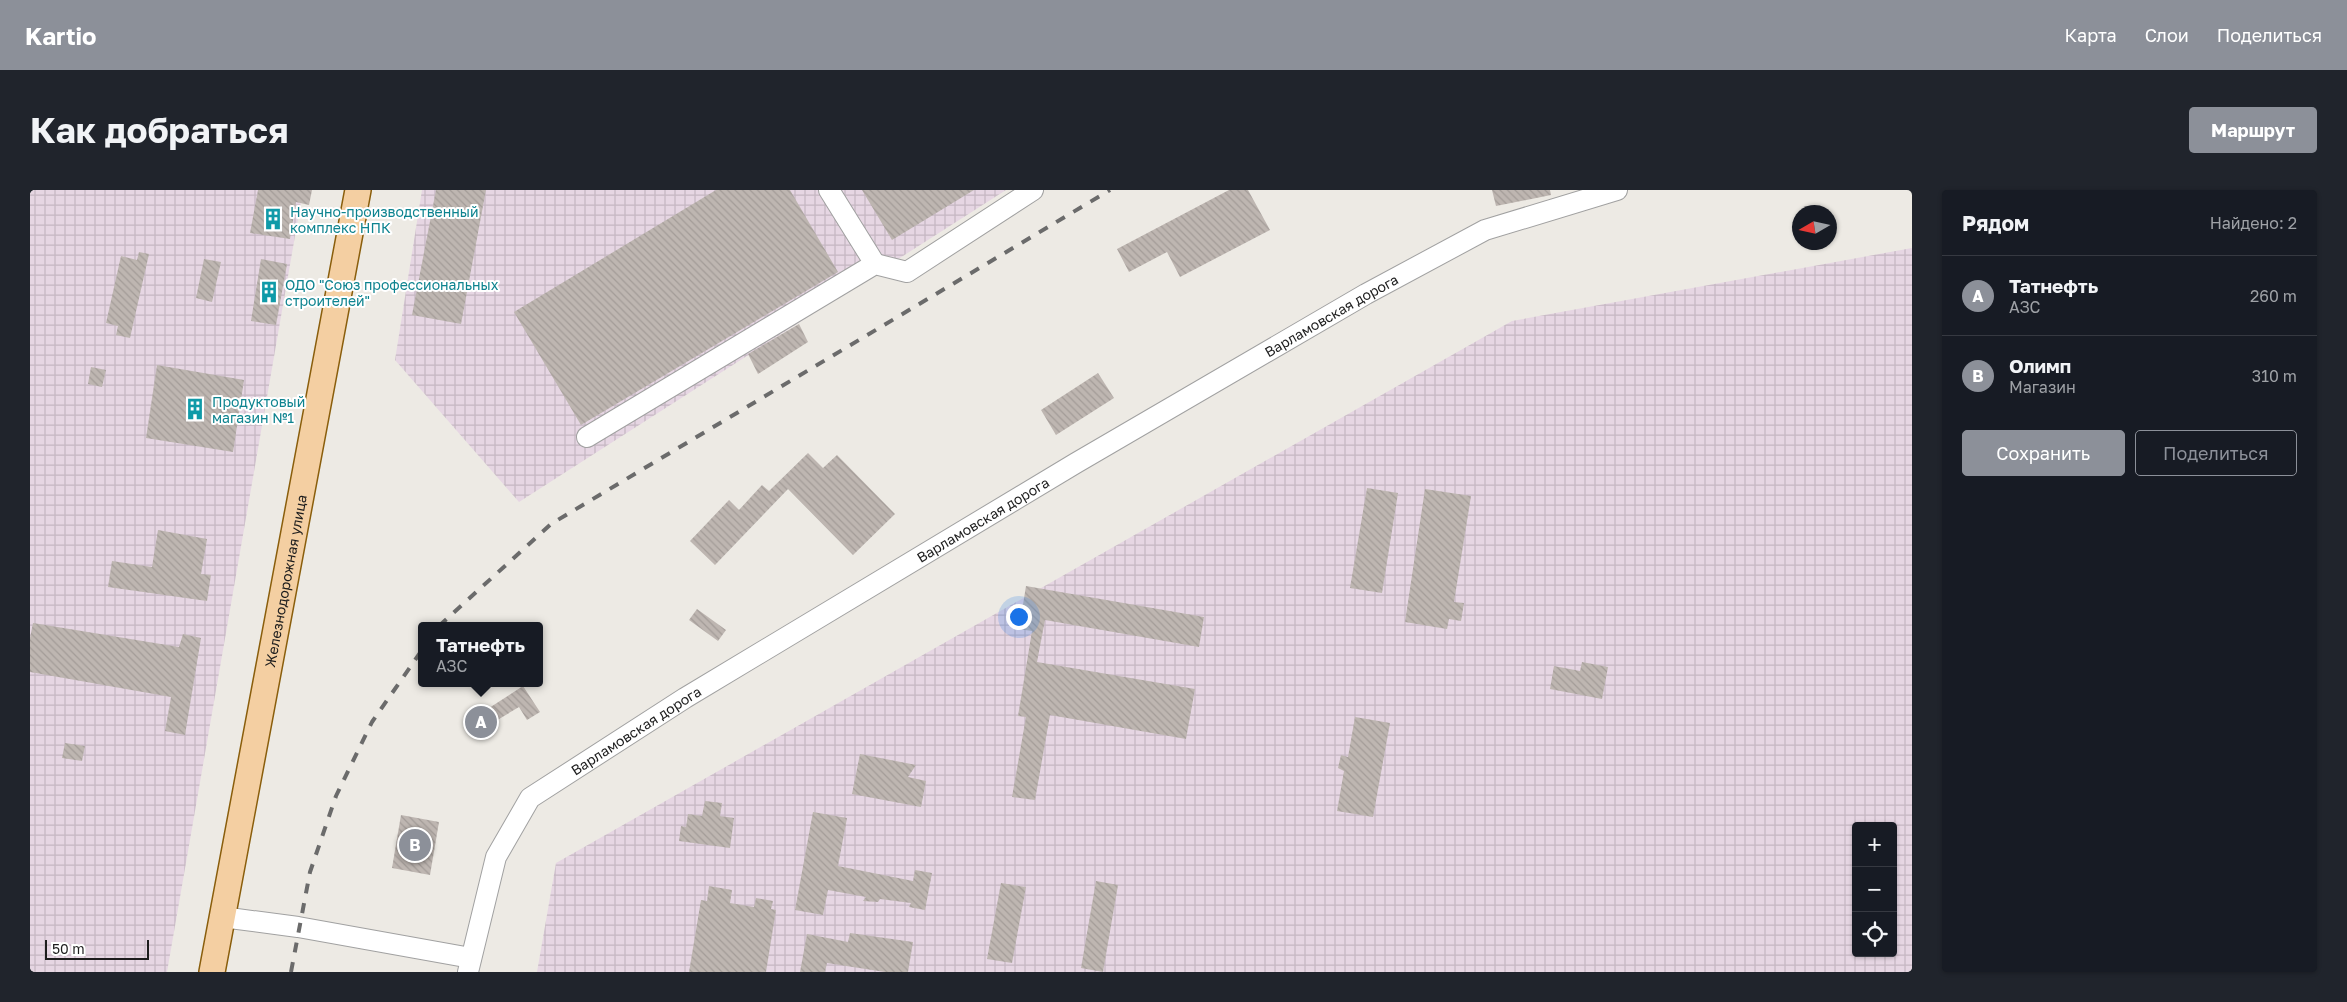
<!DOCTYPE html>
<html lang="ru">
<meta charset="utf-8">
<style>
:root{--surface:#171b24;--page:#20242c;--text:#f1f3f6;--muted:#9ea1a6;--line:#363941;--accent:#8c9099}
body{margin:0;font-family:"Golos Text",sans-serif;background:var(--page);color:var(--text)}
.controls{position:absolute;right:15px;bottom:15px;display:grid;overflow:hidden;border-radius:5px;box-shadow:0 1px 4px #0004}
.controls button{width:45px;height:45px;display:grid;place-items:center;padding:0;border:0;border-bottom:1px solid var(--line);background:var(--surface);color:var(--text);font:25px sans-serif}
.compass{position:absolute;left:1762px;top:15px;width:45px;height:45px;border-radius:50%;background:var(--surface);box-shadow:0 1px 4px #0004;rotate:261deg}
.scale{position:absolute;left:15px;bottom:12px;width:104px;box-sizing:border-box;padding-left:5px;border:2px solid #1d1d1d;border-top:0;font-size:14px;line-height:18px;white-space:nowrap;color:#1d1d1d;-webkit-text-stroke:4px #fff;paint-order:stroke}
.you{position:absolute;left:988px;top:426px;width:18px;height:18px;margin:-12px;border:4px solid #fff;border-radius:50%;background:#1a73e8;box-shadow:0 0 0 8px #1a73e833}
.badge{display:grid;place-items:center;width:32px;height:32px;border-radius:50%;background:var(--accent);color:#fff;font-size:16px;font-weight:700}
.pin{position:absolute;translate:-50% -50%;border:2px solid #fff;box-shadow:0 1px 5px #0006}
.popup{position:absolute;left:388px;top:432px;width:125px;height:65px;box-sizing:border-box;display:grid;place-content:center;border-radius:5px;background:var(--surface);filter:drop-shadow(0 1px 4px #0005);font-size:16px;white-space:nowrap;color:var(--muted)}
.popup b{font-size:19px;color:var(--text)}
.popup::after{content:'';position:absolute;left:50%;top:100%;margin-left:-10px;border:10px solid transparent;border-top-color:var(--surface)}
.list{margin:0;padding:0;list-style:none}
h2{display:flex;justify-content:space-between;align-items:center;height:65px;margin:0;padding:0 20px;font-size:21px}
h2 small{font-size:16px;font-weight:400;color:var(--muted)}
.list li{display:grid;grid-template-columns:32px 1fr auto;gap:15px;align-items:center;box-sizing:border-box;height:80px;padding:0 20px;border-top:1px solid var(--line)}
.list b{display:block;font-size:19px;white-space:nowrap}
.list p{margin:0;font-size:16px;white-space:nowrap;color:var(--muted)}
.list em{font-size:16px;font-style:normal;color:var(--muted)}
.actions{display:flex;gap:10px;padding:15px 20px}
.actions a{flex:1;padding:11px 0;border:1px solid var(--accent);border-radius:5px;text-align:center;font-size:18px;color:var(--accent)}
.actions .main{background:var(--accent);color:#fff}
.icon{flex:none;width:28px;height:28px;fill:none;stroke:currentColor;stroke-width:2;stroke-linecap:round;stroke-linejoin:round}
.map{position:relative;flex:none;width:1882px;height:782px;overflow:hidden;border-radius:5px}
header{display:flex;align-items:center;gap:30px;box-sizing:border-box;height:70px;padding:0 25px;background:var(--accent);color:#fff}
header strong{font-size:24px}
nav{display:flex;gap:28px;margin-inline-start:auto;font-size:18px}
.intro{display:flex;align-items:center;justify-content:space-between;box-sizing:border-box;height:120px;padding:0 30px}
h1{margin:0;font-size:35px}
.button{padding:12px 22px;border-radius:5px;background:var(--accent);color:#fff;font-size:18px;font-weight:700}
main{display:flex;gap:30px;padding:0 30px}
aside{flex:1;background:var(--surface);border-radius:5px;box-shadow:0 1px 4px #0004}
.map>svg:first-child{display:block}
.industrial{fill:url(#industrial-grid);fill-rule:evenodd}
.building{fill:url(#building-back-hatch)}
.lines{fill:none;stroke-linecap:round;stroke-linejoin:round}
.minor-casing{stroke:#a1a1a1;stroke-width:22}
.major-casing{stroke:#8a5e0c;stroke-width:28}
.minor{stroke:#fff;stroke-width:20}
.major{stroke:#f4cfa2;stroke-width:25}
.rail{stroke:#6b6b6b;stroke-width:4;stroke-dasharray:10 10;stroke-linecap:butt}
.labels{text-anchor:middle;dominant-baseline:central;stroke-width:4;stroke-linejoin:round;paint-order:stroke}
.culture-label{font-size:14px;fill:#0d838f;stroke:#fff;text-anchor:start}
.street-label{font-size:14px;fill:#1d1d1d;stroke:#fff}
</style>
<header>
<strong>Kartio</strong>
<nav><a>Карта</a><a>Слои</a><a>Поделиться</a></nav>
</header>
<div class="intro"><h1>Как добраться</h1><a class="button">Маршрут</a></div>
<main>
<div class="map">
<svg width="1882" height="782" viewBox="0 0 1882 782">
<defs>
<pattern id="industrial-grid" width="8" height="8" patternUnits="userSpaceOnUse" patternTransform="scale(1.25)"><rect width="8" height="8" fill="#e6d6e3"/><path d="M0 4h8M4 0v8" fill="none" stroke="#c5b7c2"/></pattern>
<pattern id="building-back-hatch" width="6" height="6" patternUnits="userSpaceOnUse" patternTransform="scale(1.25)"><rect width="6" height="6" fill="#beb6b1"/><path d="M-1 5l2 2M0 0l6 6M5-1l2 2" fill="none" stroke="#a39c98"/></pattern>
</defs>
<rect width="100%" height="100%" fill="#edeae4"/>
<g class="industrial">
<path d="M0,0H273L137,782H0Z"/>
<path d="M392,0H976L489,312L365,170Z"/>
<path d="M1882,58V782H507L526,673L1482,131ZM1826,636H1863V763H1826Z"/>
</g>
<g class="building">
<path d="M228,0H282L279,15L266,12L260,49L220,43Z"/>
<path d="M406,0H456L431,134L382,125Z"/>
<path d="M686,0H760L808,82L551,235L484,122Z"/>
<path d="M832,0H944L862,50Z"/>
<path d="M1199,0H1218L1240,40L1150,87L1137,62L1099,82L1087,59Z"/>
<path d="M1462,0H1520L1521,5L1466,16Z"/>
<path d="M109,62L119,64L100,148L86,145L88,136L76,133L91,66L107,70Z"/>
<path d="M174,69L191,72L182,112L166,108Z"/>
<path d="M231,69L257,74L246,135L221,131Z"/>
<path d="M769,134L778,152L728,184L718,164Z"/>
<path d="M127,175L214,190L203,262L116,248Z"/>
<path d="M61,177L76,180L72,197L58,194Z"/>
<path d="M1068,183L1084,208L1026,245L1011,220Z"/>
<path d="M778,263L793,278L807,265L865,324L823,365L758,299L685,375L660,351L699,310L709,320L732,295L739,301Z"/>
<path d="M1337,298L1368,303L1352,403L1320,398Z"/>
<path d="M1395,299L1441,306L1424,412L1434,413L1431,431L1419,429L1417,439L1375,432Z"/>
<path d="M128,340L177,349L171,384L181,385L177,411L78,397L82,371L122,377Z"/>
<path d="M996,396L1174,427L1169,457L1015,430L1007,472L1165,499L1156,549L1020,525L1005,610L982,607L996,527L988,526L1002,441L989,439Z"/>
<path d="M667,419L696,440L688,451L659,430Z"/>
<path d="M3,433L149,457L153,444L171,448L155,545L135,541L141,507L0,482V448Z"/>
<path d="M1552,472L1578,477L1572,509L1520,499L1524,476L1550,481Z"/>
<path d="M493,496L510,522L497,530L489,517L464,532L465,535L448,546L437,528L454,517L456,520Z"/>
<path d="M1325,527L1360,533L1343,627L1307,621L1314,581L1308,578L1311,565L1318,567Z"/>
<path d="M35,553L55,556L52,571L32,568Z"/>
<path d="M830,564L886,575L878,587L896,591L891,617L822,604Z"/>
<path d="M675,611L692,613L690,626L704,628L700,658L649,651L651,636L656,637L658,624L672,626Z"/>
<path d="M783,622L817,628L808,676L883,691L885,680L902,683L895,720L879,717L881,713L850,709L848,712L833,711L836,707L798,700L793,725L765,720Z"/>
<path d="M371,625L409,632L400,685L362,678Z"/>
<path d="M1066,691L1088,695L1073,782L1051,778Z"/>
<path d="M971,693L996,697L982,773L957,769Z"/>
<path d="M679,696L702,700L700,713L724,717L726,708L743,711L741,719L746,720L736,782H659L671,710L677,711Z"/>
<path d="M820,743L883,752L878,782H855L797,773L795,782H770L777,744L818,752Z"/>
</g>
<g class="lines">
<g class="minor-casing">
<g id="minor">
<path d="M799,0L845,74"/>
<path d="M557,247L845,74L877,82L1003,0"/>
<path d="M192,727L268,737L441,768"/>
<path id="s1" d="M438,782L466,667L500,608L655,508L1046,273L1336,104L1455,40L1587,0"/>
</g>
</g>
<g class="major-casing">
<g id="major">
<path id="s2" d="M182,782L328,0"/>
</g>
</g>
<use href="#minor" class="minor"/>
<use href="#major" class="major"/>
<g class="rail">
<path d="M409,436L521,334L1080,0"/>
<path d="M261,782L280,682L306,606L342,532L392,460"/>
</g>
</g>
<defs>
<g id="building-bare" transform="scale(1.725)"><path d="M-4-6H4V6H1V3H-1V6H-4ZM-2.5-4.3h1.7v1.8h-1.7ZM.8-4.3h1.7v1.8H.8ZM-2.5-1h1.7V.8h-1.7ZM.8-1h1.7V.8H.8Z" fill="#0f9aa8" stroke="#fff" stroke-width="2.5" paint-order="stroke"/></g>
</defs>
<g fill-rule="evenodd">
<use href="#building-bare" x="243" y="29"/>
<use href="#building-bare" x="239" y="102"/>
<use href="#building-bare" x="165" y="219"/>
</g>
<g class="labels">
<g class="culture-label">
<text x="260" y="21">Научно-производственный<tspan x="260" dy="16">комплекс НПК</tspan></text>
<text x="255" y="94">ОДО "Союз профессиональных<tspan x="255" dy="16">строителей"</tspan></text>
<text x="182" y="211">Продуктовый<tspan x="182" dy="16">магазин №1</tspan></text>
</g>
<g class="street-label">
<text stroke="none"><textPath href="#s1" startOffset="1122">Варламовская дорога</textPath></text>
<text stroke="none"><textPath href="#s1" startOffset="718">Варламовская дорога</textPath></text>
<text stroke="none"><textPath href="#s2" startOffset="398">Железнодорожная улица</textPath></text>
<text stroke="none"><textPath href="#s1" startOffset="312">Варламовская дорога</textPath></text>
</g>
</g>
</svg>
<div class="controls">
<button>+</button>
<button>−</button>
<button><svg class="icon" aria-label="locate" viewBox="0 0 24 24"><circle cx="12" cy="12" r="6"/><path d="M12 2v4M12 18v4M2 12h4M18 12h4"/></svg></button>
</div>
<svg class="compass" viewBox="-18 -18 36 36"><path d="M0-13l5 13h-10z" fill="#e53935"/><path d="M0 13l5-13h-10z" fill="#9ea1a6"/></svg>
<div class="scale">50 m</div>
<div class="you"></div>
<div class="pin badge" style="left:451px;top:532px">A</div>
<div class="popup"><b>Татнефть</b>АЗС</div>
<div class="pin badge" style="left:385px;top:655px">B</div>
</div>
<aside>
<h2>Рядом<small>Найдено: 2</small></h2>
<ul class="list">
<li><span class="badge">A</span><div><b>Татнефть</b><p>АЗС</p></div><em>260 m</em></li>
<li><span class="badge">B</span><div><b>Олимп</b><p>Магазин</p></div><em>310 m</em></li>
</ul>
<div class="actions"><a class="main">Сохранить</a><a>Поделиться</a></div>
</aside>
</main>
